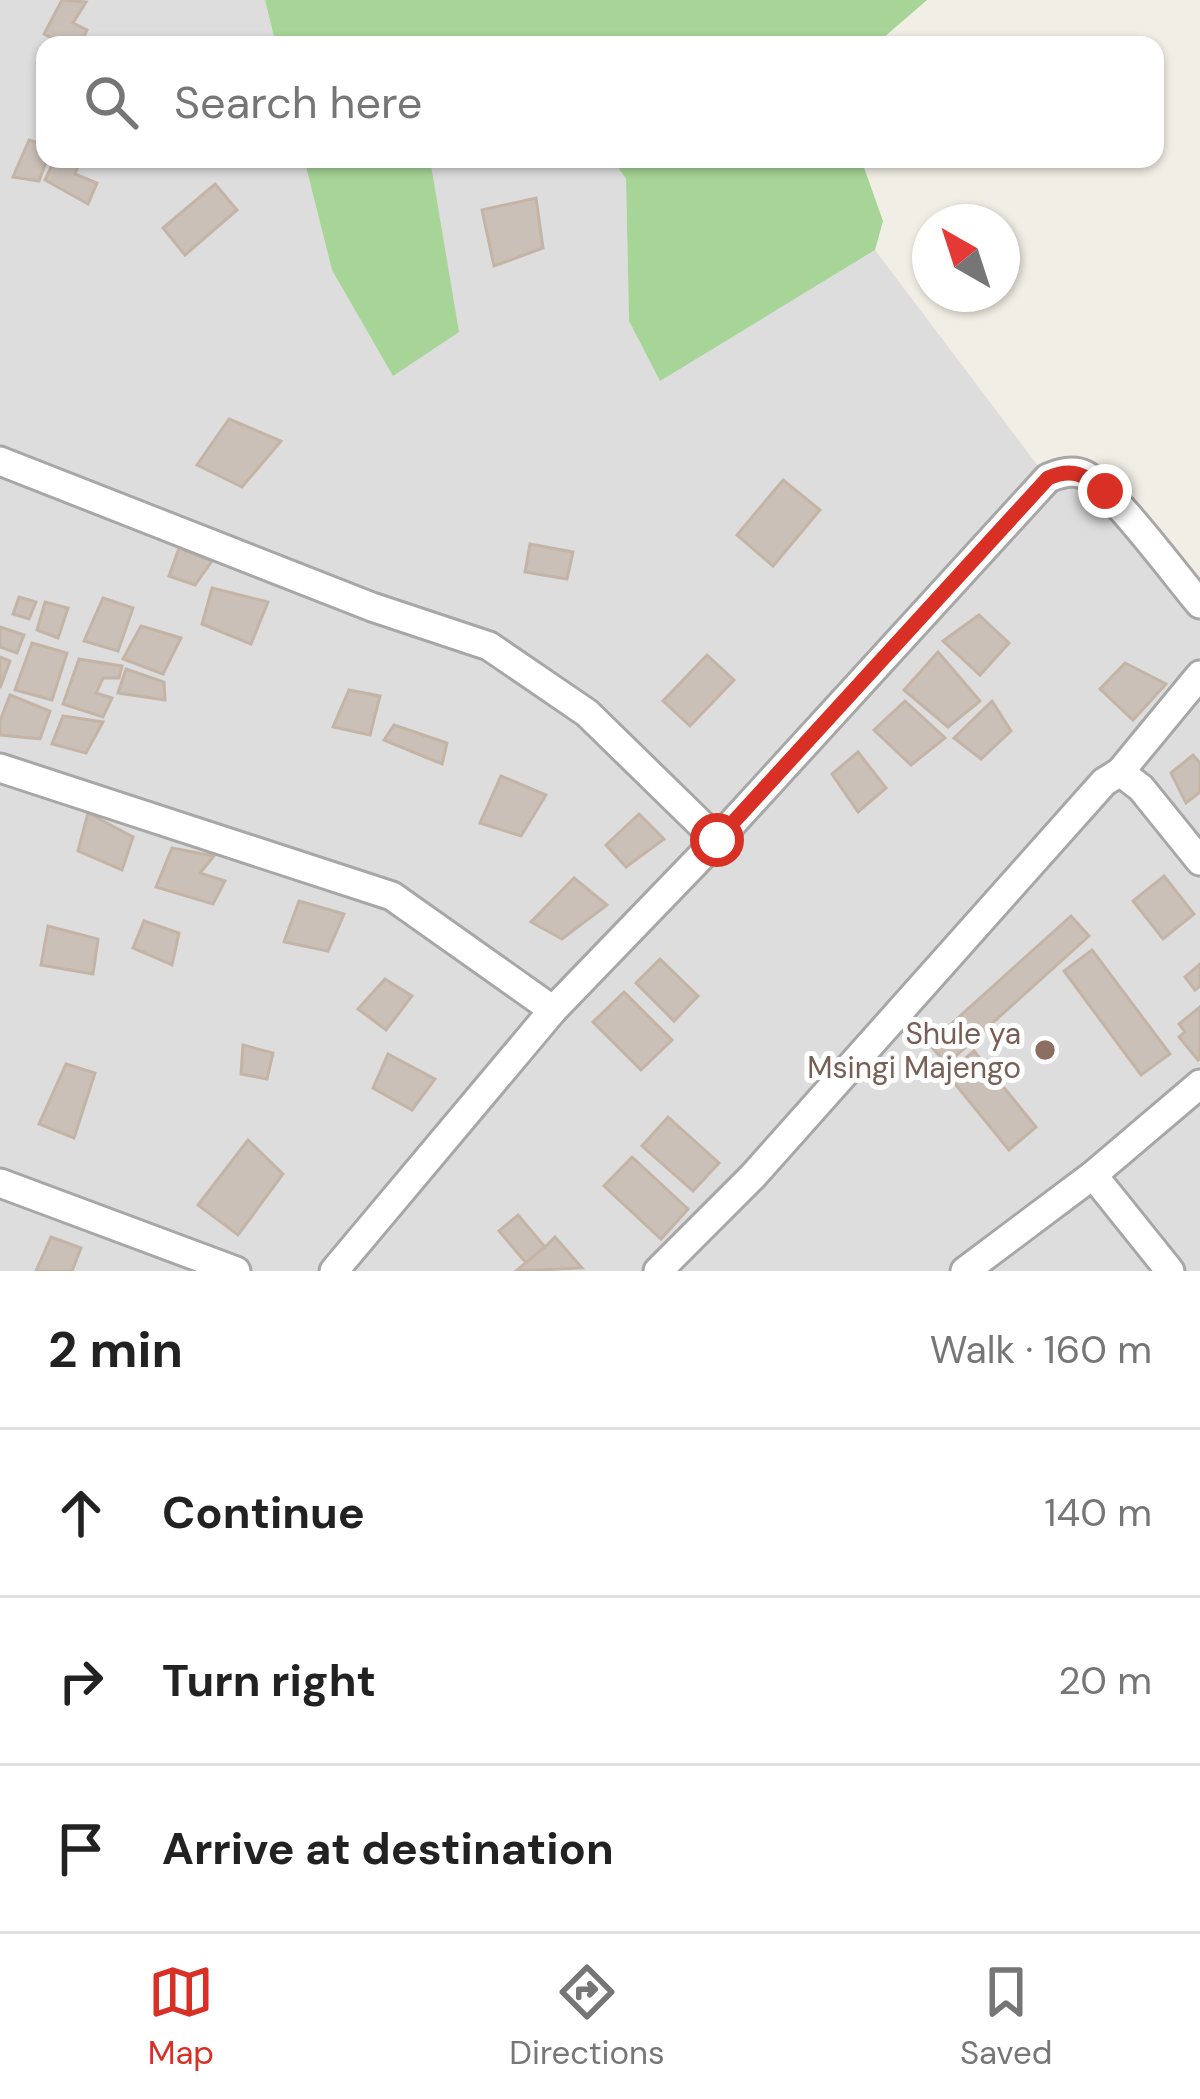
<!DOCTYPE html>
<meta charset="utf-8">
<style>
:root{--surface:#fff;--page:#f6f6f6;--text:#222;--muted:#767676;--line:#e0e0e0;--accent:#d93025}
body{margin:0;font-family:"DM Sans",sans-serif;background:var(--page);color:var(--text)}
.compass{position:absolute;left:912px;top:204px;width:108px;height:108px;border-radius:50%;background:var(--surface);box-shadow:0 3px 9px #0004;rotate:321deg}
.stop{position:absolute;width:36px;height:36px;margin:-27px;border:9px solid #d93025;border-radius:50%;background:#fff}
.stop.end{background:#d93025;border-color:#fff;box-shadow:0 3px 12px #0008}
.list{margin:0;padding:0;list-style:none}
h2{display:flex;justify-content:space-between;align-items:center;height:156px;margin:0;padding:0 48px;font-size:51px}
h2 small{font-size:39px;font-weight:400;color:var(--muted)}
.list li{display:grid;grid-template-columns:78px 1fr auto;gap:36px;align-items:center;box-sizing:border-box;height:168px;padding:0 48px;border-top:3px solid var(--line)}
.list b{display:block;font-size:45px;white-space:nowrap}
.list em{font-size:39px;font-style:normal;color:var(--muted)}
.icon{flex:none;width:66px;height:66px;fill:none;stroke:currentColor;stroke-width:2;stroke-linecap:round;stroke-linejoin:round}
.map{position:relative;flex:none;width:1200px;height:1271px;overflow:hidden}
.search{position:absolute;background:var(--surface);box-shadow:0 3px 9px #0004;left:36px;right:36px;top:36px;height:132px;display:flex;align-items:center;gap:30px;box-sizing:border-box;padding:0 42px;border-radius:24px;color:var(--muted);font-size:45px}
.sheet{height:660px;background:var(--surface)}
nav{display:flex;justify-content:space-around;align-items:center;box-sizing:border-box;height:168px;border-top:3px solid var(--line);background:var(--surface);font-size:33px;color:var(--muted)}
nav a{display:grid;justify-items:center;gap:6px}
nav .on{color:var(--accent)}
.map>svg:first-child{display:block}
.residential{fill:#dedddd}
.forest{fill:#a7d497}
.building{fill:#cac0b8;stroke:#c4b4a6;stroke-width:3}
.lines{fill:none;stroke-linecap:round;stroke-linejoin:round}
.street-casing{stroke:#a7a7a7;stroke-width:33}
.street{stroke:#fff;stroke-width:27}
.route{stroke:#d93025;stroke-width:15}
.education-dot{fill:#8d6e63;stroke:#fff;stroke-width:4.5}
.labels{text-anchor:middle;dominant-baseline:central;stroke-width:10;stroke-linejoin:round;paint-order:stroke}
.education-label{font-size:30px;fill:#785e54;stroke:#fff;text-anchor:end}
</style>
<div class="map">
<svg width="1200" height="1271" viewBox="0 0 1200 1271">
<rect width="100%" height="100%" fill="#f1eee5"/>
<path class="residential" d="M0,0H265L276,45H45V159H304L332,270L430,159H612L626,179L629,321L660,380L875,250L1054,487L1079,484L1097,499L1200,621V1271H0Z"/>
<g class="forest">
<path d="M265,0H927L875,45H276Z"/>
<path d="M304,159H430L459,332L393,376L332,270Z"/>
<path d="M612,159H861L883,221L875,250L660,381L629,321L626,179Z"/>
</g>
<g class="building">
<path d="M62,0L86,2L73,23L87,30L80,45H67L44,34Z"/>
<path d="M29,140L45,145L47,159L39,181L13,177Z"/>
<path d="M55,159H81L75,174L97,183L88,204L45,180Z"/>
<path d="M215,184L237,210L185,255L163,228Z"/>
<path d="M536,198L543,248L494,266L482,210Z"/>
<path d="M229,419L281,441L242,487L197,465Z"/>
<path d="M783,480L820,510L773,566L737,535Z"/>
<path d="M530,544L573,552L567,579L525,572Z"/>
<path d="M179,548L212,561L195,585L169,576Z"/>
<path d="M212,588L268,602L251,644L202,624Z"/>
<path d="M19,597L36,602L29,619L13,614Z"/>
<path d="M103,598L133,608L118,651L84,641Z"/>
<path d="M45,602L68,608L58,638L37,630Z"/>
<path d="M979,615L1009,643L980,675L943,641Z"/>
<path d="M141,626L181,638L163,674L123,659Z"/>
<path d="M0,627L24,635L17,653L0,647Z"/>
<path d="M32,643L67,653L52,700L15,690Z"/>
<path d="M938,652L980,701L948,727L904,690Z"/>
<path d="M707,655L734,680L690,726L663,701Z"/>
<path d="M0,657L10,661L0,688Z"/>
<path d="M79,659L122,666L119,678H103L96,693L112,698L103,717L63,704Z"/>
<path d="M1125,663L1166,684L1133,720L1100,689Z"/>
<path d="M126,669L164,682L165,700L118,693Z"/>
<path d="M349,690L380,696L370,735L333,727Z"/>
<path d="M10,695L50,711L40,739L0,735V721Z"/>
<path d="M905,701L945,738L911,765L874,730Z"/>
<path d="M992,701L1011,731L981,759L954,738Z"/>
<path d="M63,716L103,722L86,753L52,744Z"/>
<path d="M394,725L447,743L442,764L384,740Z"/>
<path d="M858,752L886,788L858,812L832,774Z"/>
<path d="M1193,755L1200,763V792L1186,803L1171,773Z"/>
<path d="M501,776L546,795L521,836L480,823Z"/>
<path d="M88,813L133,837L122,870L78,851Z"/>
<path d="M639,814L664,839L626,867L606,845Z"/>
<path d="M172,848L214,856L200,873L225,881L213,904L156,887Z"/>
<path d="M1164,876L1194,914L1163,939L1133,901Z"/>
<path d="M574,878L607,905L562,939L531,922Z"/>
<path d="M299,901L344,914L328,951L284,942Z"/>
<path d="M1071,916L1089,936L947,1064L929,1044Z"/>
<path d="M144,921L179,933L172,965L133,948Z"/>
<path d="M48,926L98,939L93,974L41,965Z"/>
<path d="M1092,950L1170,1054L1141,1075L1064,971Z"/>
<path d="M660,959L698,996L674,1021L636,983Z"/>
<path d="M1200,964V986L1195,990L1185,977Z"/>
<path d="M385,979L412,996L386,1030L358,1009Z"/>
<path d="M624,992L672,1040L641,1070L593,1022Z"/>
<path d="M1200,1007V1059L1198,1060L1179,1037L1185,1032L1179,1024Z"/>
<path d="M243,1045L273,1053L267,1079L241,1074Z"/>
<path d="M974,1051L1036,1127L1009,1150L947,1074Z"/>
<path d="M388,1054L435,1079L412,1110L373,1088Z"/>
<path d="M66,1064L95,1073L74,1138L39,1124Z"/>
<path d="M668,1117L719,1163L693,1191L642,1146Z"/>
<path d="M248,1140L283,1174L238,1235L198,1205Z"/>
<path d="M632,1157L688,1209L661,1239L604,1186Z"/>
<path d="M518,1215L545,1247L526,1263L499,1231Z"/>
<path d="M51,1237L81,1248L72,1271H36Z"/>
<path d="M555,1237L582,1268L516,1271L545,1247Z"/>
</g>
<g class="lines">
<g class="street-casing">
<g id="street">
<path d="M0,461L372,607L489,646L587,713L717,840"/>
<path d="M0,768L392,896L553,1010"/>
<path d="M1120,772L1141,788L1200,861"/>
<path d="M1093,1175L1170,1271"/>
<path d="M0,1183L236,1271"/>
<path d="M334,1271L553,1010L717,840L1048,478C1060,473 1073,469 1085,475C1111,488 1177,577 1200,604"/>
<path d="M658,1271L753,1176L1104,782L1120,772L1200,675"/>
<path d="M965,1271L1093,1175L1200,1084"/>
</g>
</g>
<use href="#street" class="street"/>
</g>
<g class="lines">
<path class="route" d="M717,840L1048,478C1073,467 1085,475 1105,491"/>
</g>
<circle class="education-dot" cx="1045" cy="1050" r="12"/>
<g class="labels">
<g class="education-label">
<text x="1021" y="1033">Shule ya<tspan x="1021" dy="34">Msingi Majengo</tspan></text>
</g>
</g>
</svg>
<svg class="compass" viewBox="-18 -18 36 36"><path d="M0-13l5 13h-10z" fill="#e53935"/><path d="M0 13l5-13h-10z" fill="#767676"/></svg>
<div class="stop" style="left:717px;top:840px"></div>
<div class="stop end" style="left:1105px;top:491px"></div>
<div class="search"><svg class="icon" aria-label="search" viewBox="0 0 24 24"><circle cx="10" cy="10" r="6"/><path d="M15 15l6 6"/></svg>Search here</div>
</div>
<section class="sheet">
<h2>2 min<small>Walk · 160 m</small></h2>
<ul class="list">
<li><svg class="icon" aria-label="ahead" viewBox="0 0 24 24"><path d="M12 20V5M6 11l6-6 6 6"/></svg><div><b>Continue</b></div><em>140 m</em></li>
<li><svg class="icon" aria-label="right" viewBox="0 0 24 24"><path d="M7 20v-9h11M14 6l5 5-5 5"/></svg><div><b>Turn right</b></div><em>20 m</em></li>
<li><svg class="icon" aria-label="arrive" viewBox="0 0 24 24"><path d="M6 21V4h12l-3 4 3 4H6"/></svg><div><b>Arrive at destination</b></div></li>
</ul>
</section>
<nav>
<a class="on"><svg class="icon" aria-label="map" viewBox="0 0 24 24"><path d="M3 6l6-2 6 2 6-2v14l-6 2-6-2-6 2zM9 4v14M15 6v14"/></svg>Map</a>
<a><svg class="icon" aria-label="directions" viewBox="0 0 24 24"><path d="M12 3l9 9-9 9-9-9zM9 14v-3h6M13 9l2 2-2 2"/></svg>Directions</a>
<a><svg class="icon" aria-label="saved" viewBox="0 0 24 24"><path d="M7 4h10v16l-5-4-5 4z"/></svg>Saved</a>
</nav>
